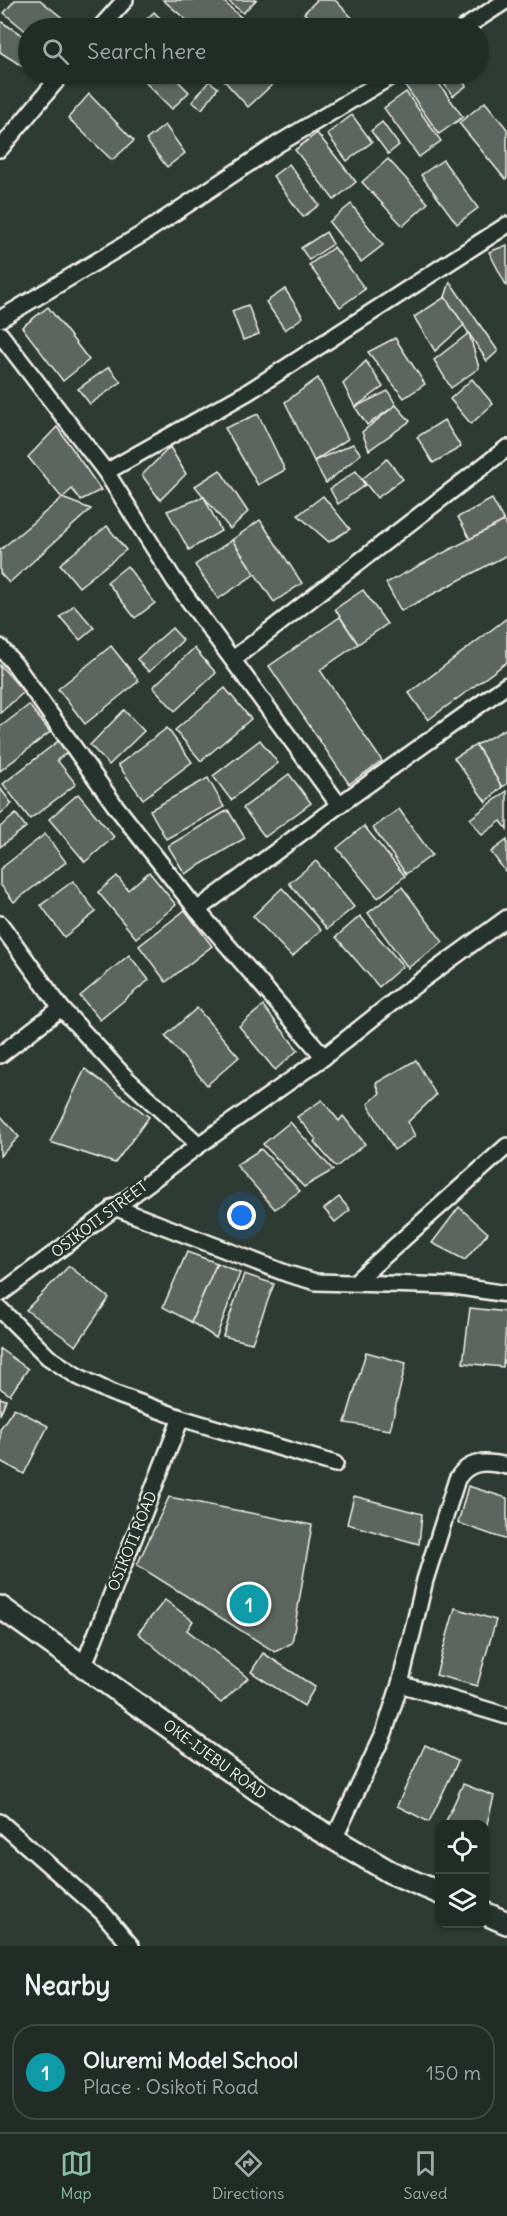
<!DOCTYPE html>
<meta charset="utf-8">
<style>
:root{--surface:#222c27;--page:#2a342f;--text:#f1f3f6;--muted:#a2a7a7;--line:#3f4844;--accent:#8abfa5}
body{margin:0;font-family:Delius,sans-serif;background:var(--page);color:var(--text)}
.controls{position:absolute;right:18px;bottom:18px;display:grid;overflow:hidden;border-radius:12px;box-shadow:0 2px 4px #0004}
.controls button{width:54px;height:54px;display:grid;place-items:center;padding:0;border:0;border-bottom:2px solid var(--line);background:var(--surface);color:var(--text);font:30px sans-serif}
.you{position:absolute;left:242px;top:1216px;width:21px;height:21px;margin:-15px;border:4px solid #fff;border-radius:50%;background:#1a73e8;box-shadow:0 0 0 9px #1a73e833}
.badge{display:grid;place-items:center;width:39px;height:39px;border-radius:50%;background:var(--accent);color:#fff;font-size:20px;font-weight:700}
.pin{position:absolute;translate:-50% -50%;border:3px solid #fff;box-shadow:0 2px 6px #0006}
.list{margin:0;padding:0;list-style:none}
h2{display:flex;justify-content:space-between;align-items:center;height:78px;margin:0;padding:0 24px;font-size:26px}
h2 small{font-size:20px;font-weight:400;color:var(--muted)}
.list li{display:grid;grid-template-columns:39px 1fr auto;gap:18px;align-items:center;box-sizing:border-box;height:96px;margin:0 12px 12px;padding:0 12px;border:2px solid var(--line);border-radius:24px}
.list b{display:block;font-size:22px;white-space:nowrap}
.list p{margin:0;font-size:20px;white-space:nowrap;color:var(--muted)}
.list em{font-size:20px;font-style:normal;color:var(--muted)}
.icon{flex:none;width:33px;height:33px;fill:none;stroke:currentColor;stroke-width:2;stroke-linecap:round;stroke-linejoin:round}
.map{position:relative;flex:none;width:507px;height:1946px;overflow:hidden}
.search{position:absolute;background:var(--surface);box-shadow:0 2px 4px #0004;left:18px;right:18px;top:18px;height:66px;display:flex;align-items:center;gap:15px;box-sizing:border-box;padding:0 21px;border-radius:33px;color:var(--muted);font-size:22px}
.sheet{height:186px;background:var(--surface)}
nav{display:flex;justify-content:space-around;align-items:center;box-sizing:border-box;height:84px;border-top:2px solid var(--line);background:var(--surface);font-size:16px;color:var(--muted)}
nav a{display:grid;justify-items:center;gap:3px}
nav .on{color:var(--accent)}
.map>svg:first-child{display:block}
.building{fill:#5c655e;stroke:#f4f1e8;stroke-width:1.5}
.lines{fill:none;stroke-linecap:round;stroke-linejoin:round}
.minor-casing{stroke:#f4f1e8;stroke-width:20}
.secondary-casing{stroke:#f4f1e8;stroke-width:26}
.minor{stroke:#26332d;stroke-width:15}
.secondary{stroke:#26332d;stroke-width:21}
.labels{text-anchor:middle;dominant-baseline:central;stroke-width:4.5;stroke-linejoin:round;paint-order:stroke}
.street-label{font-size:15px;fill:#f4f1e8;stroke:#26332d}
</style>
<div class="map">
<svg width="507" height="1946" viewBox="0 0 507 1946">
<rect width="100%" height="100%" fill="#2e3b34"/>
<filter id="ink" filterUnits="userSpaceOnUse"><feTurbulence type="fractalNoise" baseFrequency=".0167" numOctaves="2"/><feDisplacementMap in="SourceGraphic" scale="12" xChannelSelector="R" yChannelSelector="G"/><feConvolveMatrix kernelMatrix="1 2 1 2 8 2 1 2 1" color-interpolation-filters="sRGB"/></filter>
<g filter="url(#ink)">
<g class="building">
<path d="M15,0H40L75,28H28V33L4,13Z"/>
<path d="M163,0H222L245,21L239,28H196Z"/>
<path d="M227,0H256L243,13Z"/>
<path d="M317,0H335L362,28H319L304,13Z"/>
<path d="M154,12L170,28H137Z"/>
<path d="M0,21L28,39V70L0,52Z"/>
<path d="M137,74H171L189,92L172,109Z"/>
<path d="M218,74H266L274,83L248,107Z"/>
<path d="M418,74H432L463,117L439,134L404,84Z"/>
<path d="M443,74H470L462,80L466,86L453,96L439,77Z"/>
<path d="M209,81L218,88L202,109L192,102Z"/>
<path d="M406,92L441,141L419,157L384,108Z"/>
<path d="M89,94L134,141L112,160L68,118Z"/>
<path d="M485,102L507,129V178L505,179L459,123Z"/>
<path d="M352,115L372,142L347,161L327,134Z"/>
<path d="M382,122L399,145L388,154L371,131Z"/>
<path d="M165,125L185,153L167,167L146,140Z"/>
<path d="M317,133L356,182L334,200L295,150Z"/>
<path d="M388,159L428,203L403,226L362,182Z"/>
<path d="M443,160L478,208L457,224L421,175Z"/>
<path d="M289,164L319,205L303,217L273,176Z"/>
<path d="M351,204L383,245L361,262L329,222Z"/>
<path d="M326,232L333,244L309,260L301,248Z"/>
<path d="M507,245V287L489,252Z"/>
<path d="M334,247L365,289L340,307L309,265Z"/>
<path d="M450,282L498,351L487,361L445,297Z"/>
<path d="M285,289L303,317L285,330L266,302Z"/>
<path d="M445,297L464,325L435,351L414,317Z"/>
<path d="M248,305L259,334L243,340L232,311Z"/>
<path d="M48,307L89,360L63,381L22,327Z"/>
<path d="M469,333L479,368L451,388L434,360Z"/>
<path d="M395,338L425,384L404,398L368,352Z"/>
<path d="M366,361L383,387L355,407L343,384Z"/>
<path d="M109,367L121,382L90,404L78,389Z"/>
<path d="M318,378L348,439L314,461L285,402Z"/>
<path d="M472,379L493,404L471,424L450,399Z"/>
<path d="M388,391L396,405L367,425L355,407Z"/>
<path d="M396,405L410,421L369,450L362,432Z"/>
<path d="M258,414L285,470L258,485L225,428Z"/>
<path d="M444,420L461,447L433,463L417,437Z"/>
<path d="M57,427L101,490L81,500L72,489L62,498L28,457Z"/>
<path d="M353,444L361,454L326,483L314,461Z"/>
<path d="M170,447L186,474L160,500L142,475Z"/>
<path d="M387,459L403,479L377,498L362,479Z"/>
<path d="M220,470L248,512L230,529L195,486Z"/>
<path d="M356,471L365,485L338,504L330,489Z"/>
<path d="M323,496L350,529L329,542L298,515Z"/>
<path d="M204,497L221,531L189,550L167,511Z"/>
<path d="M62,498L91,509L9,583L0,573V550Z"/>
<path d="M492,499L504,521L470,539L458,517Z"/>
<path d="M260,520L302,583L274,602L232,540Z"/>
<path d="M504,521L507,527V555L401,611L386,583Z"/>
<path d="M107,526L126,550L79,587L60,564Z"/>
<path d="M232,540L255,574L218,599L195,565Z"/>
<path d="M127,566L155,603L135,618L107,582Z"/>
<path d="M363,590L387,624L358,644L335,609Z"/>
<path d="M74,605L94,628L80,640L60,617Z"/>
<path d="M340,617L358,644L320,670L382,761L349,784L269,666Z"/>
<path d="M507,618V662L428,720L409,693Z"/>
<path d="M172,628L183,640L149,672L137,659Z"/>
<path d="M111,646L139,681L85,724L58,689Z"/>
<path d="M194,648L216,673L175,711L153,687Z"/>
<path d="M0,665L24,692L0,713Z"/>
<path d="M225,688L251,719L201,761L175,730Z"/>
<path d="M29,705L50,732L0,771V727Z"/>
<path d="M124,710L144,731L109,765L90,745Z"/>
<path d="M167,728L192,762L143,799L118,765Z"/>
<path d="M507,728V784L502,787L476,745Z"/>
<path d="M62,738L71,750L57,760L76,784L30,819L3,784Z"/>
<path d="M260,740L278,763L231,800L213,776Z"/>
<path d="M476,745L502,787L486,802L454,758Z"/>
<path d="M289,774L311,803L265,837L243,808Z"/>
<path d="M208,778L224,807L166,839L150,810Z"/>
<path d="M0,788L12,804L0,814Z"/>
<path d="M507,791V829L501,821L482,835L470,819Z"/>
<path d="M78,794L114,837L85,862L49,819Z"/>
<path d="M399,809L432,855L406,874L373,828Z"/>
<path d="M228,810L245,838L185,874L168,846Z"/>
<path d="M16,814L26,827L0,847V827Z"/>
<path d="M364,826L405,876L378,898L337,848Z"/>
<path d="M45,834L66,862L14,902L0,884V869Z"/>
<path d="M507,840V870L505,871L491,852Z"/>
<path d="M316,861L354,907L327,929L289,883Z"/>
<path d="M149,872L176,905L136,938L98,892L117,876L128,890Z"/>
<path d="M73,881L96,912L64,937L41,905Z"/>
<path d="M402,887L443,942L408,968L368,913Z"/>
<path d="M282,888L321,930L292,957L253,916Z"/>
<path d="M185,910L212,946L166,982L139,946Z"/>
<path d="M360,916L403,966L379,987L336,937Z"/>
<path d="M129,955L149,980L100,1020L80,996Z"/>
<path d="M263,1006L298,1050L275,1070L239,1026Z"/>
<path d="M197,1008L239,1057L207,1085L165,1036Z"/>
<path d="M416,1060L436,1095L408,1122L415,1136L394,1150L368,1104L380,1093L376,1083Z"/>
<path d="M85,1069L149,1117L115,1163L50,1142Z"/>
<path d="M322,1100L339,1121L343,1116L365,1144L336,1167L314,1142L316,1139L297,1117Z"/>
<path d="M0,1115L19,1137L0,1156Z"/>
<path d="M290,1122L333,1170L304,1187L263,1144Z"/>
<path d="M261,1149L300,1191L275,1209L236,1165Z"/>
<path d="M339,1197L350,1210L335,1222L324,1209Z"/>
<path d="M459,1207L488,1233L465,1260L432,1243Z"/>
<path d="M187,1252L217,1263L191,1322L163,1307Z"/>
<path d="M217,1263L240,1273L216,1338L191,1322Z"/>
<path d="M69,1266L109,1298L76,1346L26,1310Z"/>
<path d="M244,1274L274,1284L252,1343L223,1336Z"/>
<path d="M470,1308L507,1312L503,1367L463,1363Z"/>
<path d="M0,1349L28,1369L10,1395L0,1388Z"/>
<path d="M366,1352L406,1363L390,1430L345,1423Z"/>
<path d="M0,1398L6,1400L0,1415Z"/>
<path d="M14,1408L48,1426L24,1474L0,1461V1429Z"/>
<path d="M468,1486L507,1498V1540L458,1523Z"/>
<path d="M354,1496L422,1514L419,1544L347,1524Z"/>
<path d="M169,1497L312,1525L292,1643L275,1652L137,1565Z"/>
<path d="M165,1600L193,1621L187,1630L248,1678L221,1703L138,1633Z"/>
<path d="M455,1608L496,1620L477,1686L436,1675Z"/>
<path d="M263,1653L315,1687L304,1706L251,1672Z"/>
<path d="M425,1745L458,1761L429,1822L397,1806Z"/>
<path d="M463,1784L494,1796L484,1836V1824H454L446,1821Z"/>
</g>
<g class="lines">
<g class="minor-casing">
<g id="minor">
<path d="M100,28L125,0"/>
<path d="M464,28L507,0"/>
<path d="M0,149L62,74"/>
<path d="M0,319L144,233L278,144L395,74"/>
<path d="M0,334L106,472L174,580L339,805"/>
<path d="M106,472L248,392L507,225"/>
<path d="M0,647L16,666L114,804L197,910L324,1057L199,1145L0,1294"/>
<path d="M233,659L507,448"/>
<path d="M197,910L339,805L507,685"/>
<path d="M0,924L61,1008L126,1078L199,1145"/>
<path d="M0,1055L61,1008"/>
<path d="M324,1057L403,994L507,918"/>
<path d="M114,1207L288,1274L316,1282L454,1286L507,1294"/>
<path d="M354,1283L507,1146"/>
<path d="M0,1309L48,1357L77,1376L110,1392L181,1418L335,1464"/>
<path d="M84,1665L181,1418"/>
<path d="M400,1684L507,1716"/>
<path d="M0,1822L102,1912L131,1946"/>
<path d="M334,1839L384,1733L400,1684L425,1580L457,1479C469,1460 486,1461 507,1466"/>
</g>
</g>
<g class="secondary-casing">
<g id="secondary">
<path d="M0,1607L290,1813L390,1872L440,1893"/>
<path d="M484,1913L507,1923"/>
</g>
</g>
<use href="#minor" class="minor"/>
<use href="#secondary" class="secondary"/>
</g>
</g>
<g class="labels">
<g class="street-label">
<text transform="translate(99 1219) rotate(-37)">OSIKOTI STREET</text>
<text transform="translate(132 1541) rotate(-68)">OSIKOTI ROAD</text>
<text transform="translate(215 1759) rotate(36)">OKE-IJEBU ROAD</text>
</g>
</g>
</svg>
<div class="controls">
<button><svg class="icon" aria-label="locate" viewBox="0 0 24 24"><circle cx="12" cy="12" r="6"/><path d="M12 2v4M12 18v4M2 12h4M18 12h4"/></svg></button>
<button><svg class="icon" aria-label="layers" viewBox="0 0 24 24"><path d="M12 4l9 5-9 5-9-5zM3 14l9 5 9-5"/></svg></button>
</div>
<div class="you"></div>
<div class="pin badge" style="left:249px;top:1604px;background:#0f9aa8">1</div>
<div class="search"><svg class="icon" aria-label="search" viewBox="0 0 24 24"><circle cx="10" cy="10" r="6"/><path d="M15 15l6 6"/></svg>Search here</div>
</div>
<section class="sheet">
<h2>Nearby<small></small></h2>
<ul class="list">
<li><span class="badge" style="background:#0f9aa8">1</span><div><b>Oluremi Model School</b><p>Place · Osikoti Road</p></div><em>150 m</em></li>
</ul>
</section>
<nav>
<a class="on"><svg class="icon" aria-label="map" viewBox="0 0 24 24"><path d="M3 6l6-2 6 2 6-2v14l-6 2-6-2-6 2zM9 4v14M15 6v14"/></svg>Map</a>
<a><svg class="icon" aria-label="directions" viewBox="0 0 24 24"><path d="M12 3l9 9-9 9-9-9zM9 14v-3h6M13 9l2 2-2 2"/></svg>Directions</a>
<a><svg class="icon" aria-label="saved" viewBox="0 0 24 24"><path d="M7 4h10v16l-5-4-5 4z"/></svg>Saved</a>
</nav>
